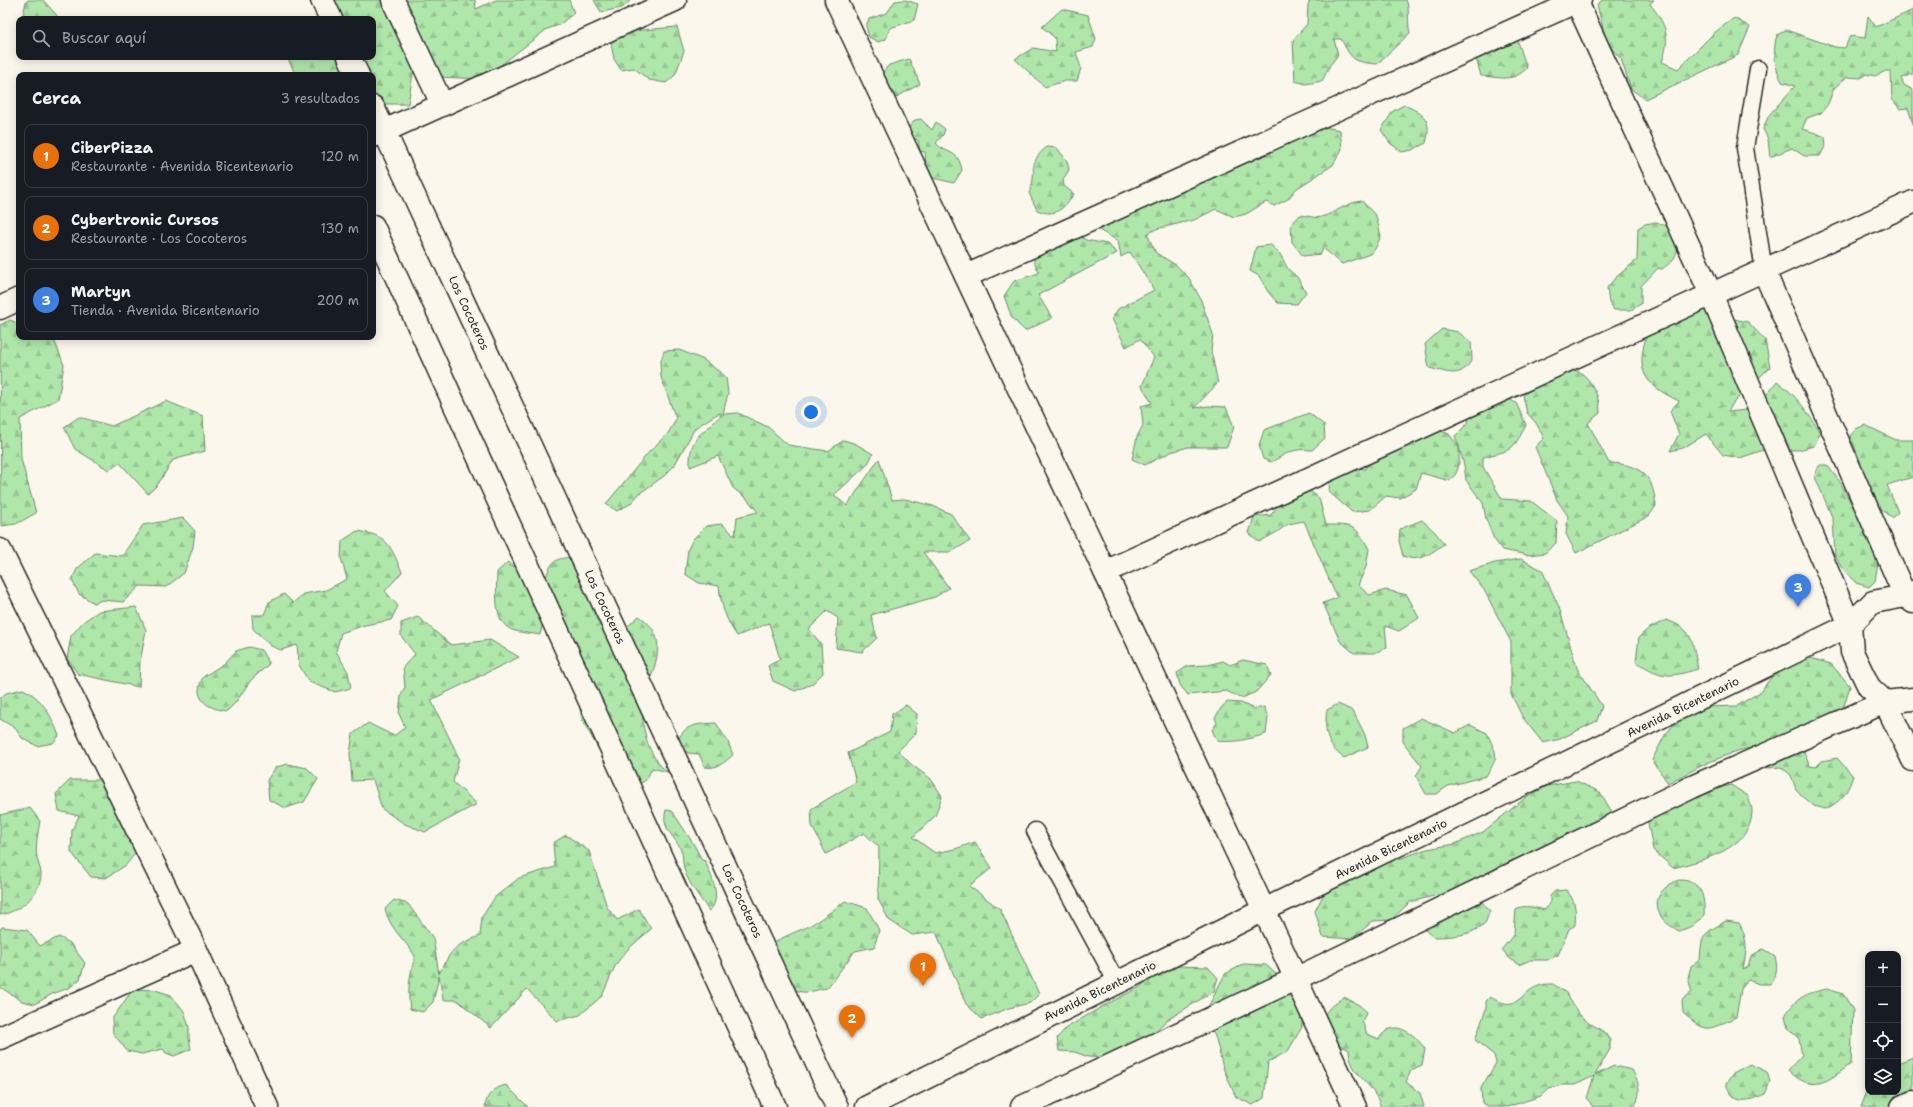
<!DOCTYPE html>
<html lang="es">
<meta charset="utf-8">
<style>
:root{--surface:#171b24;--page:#20242c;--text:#f1f3f6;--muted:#9ea1a6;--line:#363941;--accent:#b45309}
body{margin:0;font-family:"Shantell Sans",sans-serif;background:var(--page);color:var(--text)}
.controls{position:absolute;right:12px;bottom:12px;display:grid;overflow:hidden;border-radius:8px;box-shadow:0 2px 10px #0003}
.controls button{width:36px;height:36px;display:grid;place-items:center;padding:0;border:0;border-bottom:1px solid var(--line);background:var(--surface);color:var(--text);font:20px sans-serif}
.you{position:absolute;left:811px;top:412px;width:14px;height:14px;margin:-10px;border:3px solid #fff;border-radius:50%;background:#1a73e8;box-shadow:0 0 0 6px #1a73e833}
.badge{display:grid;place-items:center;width:26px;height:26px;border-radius:50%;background:var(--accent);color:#fff;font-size:13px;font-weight:700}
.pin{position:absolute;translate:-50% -33px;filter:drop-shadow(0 1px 2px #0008)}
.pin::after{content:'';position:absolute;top:21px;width:14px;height:12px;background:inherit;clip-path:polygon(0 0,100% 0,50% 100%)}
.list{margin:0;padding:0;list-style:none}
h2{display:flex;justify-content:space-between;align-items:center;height:52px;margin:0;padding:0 16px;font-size:17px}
h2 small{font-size:13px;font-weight:400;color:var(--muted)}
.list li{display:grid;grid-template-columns:26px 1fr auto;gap:12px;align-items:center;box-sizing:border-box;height:64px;margin:0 8px 8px;padding:0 8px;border:1px solid var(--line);border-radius:8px}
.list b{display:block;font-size:15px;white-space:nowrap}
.list p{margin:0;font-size:13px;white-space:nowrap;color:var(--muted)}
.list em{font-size:13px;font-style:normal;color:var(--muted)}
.icon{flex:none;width:22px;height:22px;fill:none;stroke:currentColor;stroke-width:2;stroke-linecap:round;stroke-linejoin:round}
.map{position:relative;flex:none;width:1913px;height:1107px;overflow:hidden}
.search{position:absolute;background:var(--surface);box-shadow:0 2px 10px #0003;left:16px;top:16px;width:360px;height:44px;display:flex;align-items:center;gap:10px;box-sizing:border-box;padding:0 14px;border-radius:8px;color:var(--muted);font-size:15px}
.panel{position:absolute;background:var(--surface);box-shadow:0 2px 10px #0003;left:16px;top:72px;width:360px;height:268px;border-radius:8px}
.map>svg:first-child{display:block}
.forest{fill:url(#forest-firs);stroke:#6d896b}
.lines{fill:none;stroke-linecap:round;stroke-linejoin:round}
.lane-casing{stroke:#2b2b2b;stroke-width:19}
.street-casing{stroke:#2b2b2b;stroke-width:25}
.secondary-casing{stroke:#2b2b2b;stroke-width:25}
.lane{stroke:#fbf7ec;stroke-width:16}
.street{stroke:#fbf7ec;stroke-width:22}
.secondary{stroke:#fbf7ec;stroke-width:22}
.labels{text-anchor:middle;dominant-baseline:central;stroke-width:4;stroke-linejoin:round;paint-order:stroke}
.street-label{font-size:12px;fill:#2b2b2b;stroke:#fbf7ec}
</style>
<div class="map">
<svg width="1913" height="1107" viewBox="0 0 1913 1107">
<defs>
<pattern id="forest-firs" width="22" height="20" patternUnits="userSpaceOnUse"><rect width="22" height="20" fill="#afe7ab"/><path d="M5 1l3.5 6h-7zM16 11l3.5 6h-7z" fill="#97c693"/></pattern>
</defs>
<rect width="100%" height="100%" fill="#fbf7ec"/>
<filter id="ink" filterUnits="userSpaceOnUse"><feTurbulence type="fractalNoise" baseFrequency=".025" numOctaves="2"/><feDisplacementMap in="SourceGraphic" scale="8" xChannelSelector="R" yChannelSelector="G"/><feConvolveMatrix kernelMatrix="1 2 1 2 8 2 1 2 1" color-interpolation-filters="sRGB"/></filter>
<g filter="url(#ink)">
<g class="forest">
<path d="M28,0H43L60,19H24L23,15L26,2Z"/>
<path d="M328,0H475L476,9L496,0H569L574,13L559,25L547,29L483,79L438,77L413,73L408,104H384L374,101L373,75H364L355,57H373V19H338Z"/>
<path d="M594,0H631L622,8L601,12Z"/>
<path d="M905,0L918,4L914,20L890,28L886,39L878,42L869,37L866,26L869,19L887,13L895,1Z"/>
<path d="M1310,0H1406C1410,7 1407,22 1410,33L1377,64C1353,62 1352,60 1341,39H1334L1338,55L1330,65L1322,81L1306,84L1295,81L1293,40L1307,24L1308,5Z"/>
<path d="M1602,0H1654L1650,4C1666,24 1671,37 1662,62L1678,69L1714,33L1734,18L1750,27L1738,55L1645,99L1631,89L1621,59L1607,43L1597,5Z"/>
<path d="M1062,9L1088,15L1096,39L1093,47L1076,52L1081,68L1077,81H1065L1045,87L1015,59L1033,48L1056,52L1055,38L1042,27Z"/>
<path d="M1913,10V74L1901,78L1904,85L1913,90V124L1908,108L1900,109L1892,99L1891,71H1886L1875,76L1866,74L1861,78L1847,77L1834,88L1828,104L1821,113L1807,118L1802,129L1816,133L1825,137L1826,145L1820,156H1804L1792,148L1770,157L1768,139L1763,129L1769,115L1795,86L1782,82C1775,68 1772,51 1777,35L1786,30L1835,47L1845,48L1850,36L1865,38L1868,16L1876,27Z"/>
<path d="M677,27L684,51L675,75L666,83L649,80L634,68L621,70L614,59L611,44L620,32Z"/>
<path d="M1516,36L1527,68C1512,83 1500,77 1481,76L1476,58Z"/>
<path d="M287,57H340L347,75H296Z"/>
<path d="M909,59L920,84L895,98L882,80V73L889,65Z"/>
<path d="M1404,105C1425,114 1432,120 1426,143L1412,150L1402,152L1390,143L1381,130L1393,111Z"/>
<path d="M921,119L932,130L936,122L945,129L943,135L936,143C946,155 958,148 962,170L954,183L933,178L926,167L925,152L920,151L918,140L908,137L906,131L915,120Z"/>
<path d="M1306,127H1324L1340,130L1342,149L1333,165L1296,189L1288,199L1274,206L1266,202L1246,214L1234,217L1216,209L1194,220L1156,229L1147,234L1156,253L1176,265L1189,278L1200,298L1213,334L1211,351L1218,383L1194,408L1209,406L1226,407L1234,427L1227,447H1188L1171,452L1145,465L1132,459L1137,437L1143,425L1141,406L1152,403L1142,386L1154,357L1140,339L1126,347L1112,319L1118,309L1154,290L1130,252L1121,257L1118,241L1092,226L1094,209L1106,200L1145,203Z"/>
<path d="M1047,147L1057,148L1067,161L1069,170L1063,179L1064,186L1074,194C1063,209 1056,218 1037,210L1029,193C1039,173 1025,164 1047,147Z"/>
<path d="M1362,201L1376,216L1381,236L1375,249L1370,254L1342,264L1323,248L1321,254L1303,256L1292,242L1291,225L1300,215C1306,215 1316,219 1321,217C1336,213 1347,202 1362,201Z"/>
<path d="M1656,222C1672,226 1684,242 1674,258C1672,262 1666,266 1662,269L1658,268L1641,286V304L1631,310H1614L1609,303L1607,288L1615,278L1637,260L1638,228L1645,224Z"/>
<path d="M1056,223L1086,240L1107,244L1117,253L1038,295L1052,318L1025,331L1012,318L1004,296L1014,281L1039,273L1034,261L1036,233Z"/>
<path d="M1271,245L1280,254L1288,269L1297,277L1306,292L1297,304L1278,303L1268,292L1259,276L1250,271L1256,247Z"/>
<path d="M1724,296L1734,319L1748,322L1765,340L1770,367L1733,403L1728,412L1746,410L1754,411L1777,381C1796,395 1809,413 1820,433L1814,446L1798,450H1763L1740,458L1723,455L1706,434L1683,448L1670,451L1679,434L1670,411L1679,401C1644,384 1635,372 1647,334Z"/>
<path d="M10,320L19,324V337H45L55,342L64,365L58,399L20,419L21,459L36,513L16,524L1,526L0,325Z"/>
<path d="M1442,329L1458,332L1471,342L1472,359C1461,380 1448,372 1429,368L1425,344Z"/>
<path d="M679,350L704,360L726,377L728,393L723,414L738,413L768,427L788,445L828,451L844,440L856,444L873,454L867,465L834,495L847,506L879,459L892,500L905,499L933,506L951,514L970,541L951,552H923L949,588L935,597L871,615L877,638L862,652L836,648L838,618L827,611L809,629L821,644L823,673L812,684L795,691L773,681L768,666L780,659L769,623L737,636C726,620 721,606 719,586L699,583L685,574L688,549L693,539L706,526L722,524L735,536L737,517L758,512L747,499L733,488L718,456L690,467C689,434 703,435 722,414H717L695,428L674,466L664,476L640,493L630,504L617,511L606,504L649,452L669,432L676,419L661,377L660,364L664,351Z"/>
<path d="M1562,367C1568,369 1576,369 1580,372C1593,381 1600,399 1600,413L1588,423L1609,463C1624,463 1645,468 1651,484C1654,491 1655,499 1656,506L1649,516L1576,553L1566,534L1568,516L1557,500L1535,447L1544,438L1536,423L1527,413L1523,396L1532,385Z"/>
<path d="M1500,394L1516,403L1526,425C1512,452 1512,450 1483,457V467L1502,499L1531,501L1557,521L1556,543L1545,553L1528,555L1502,550L1494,539L1486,519L1483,503L1466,480L1464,465L1459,447C1459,461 1461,470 1450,481L1421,473L1416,489L1400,498L1386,496L1370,510L1352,512L1329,492L1330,474L1342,465L1365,469L1372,454L1430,427L1449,434L1459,447L1455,436L1468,423L1470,408Z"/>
<path d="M166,401L203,416L205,451L173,460L158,484L148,494L120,463L109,470L75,449L64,427L79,417L112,426Z"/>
<path d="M1309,413L1324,425L1325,438L1312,450C1292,448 1288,453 1271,462L1263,459L1259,445L1264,430Z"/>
<path d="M1865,425L1896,440H1913V477L1887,485L1898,512L1893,518L1862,496L1850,475L1861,463L1850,436L1856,429Z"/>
<path d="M1820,465H1827L1840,482L1851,503L1858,509L1879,557L1875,581L1869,587L1856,583L1841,567L1835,555L1833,519L1815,477L1816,470Z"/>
<path d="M1305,487L1319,498L1326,525C1353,525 1356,525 1369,549L1366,567L1358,585L1369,595L1386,590L1407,595L1419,618L1399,631L1385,626L1387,647L1375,653H1354L1340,641L1323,603L1337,598L1304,521L1288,524L1277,532L1259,542L1249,533L1254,517L1271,515L1282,500Z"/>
<path d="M183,518L195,531L193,547L184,573L166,587L140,586L123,602L102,600L94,603L79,594L72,580L77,569L95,553L122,556L143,525Z"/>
<path d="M1422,520L1435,532L1444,544C1429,554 1421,563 1403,556L1399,541L1400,529Z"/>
<path d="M357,531C388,535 390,545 402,572L385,591L398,606L391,620L365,625L341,633L336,651L348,672L351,688L335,692L309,682L299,665L297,645L281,650L271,646L253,629L252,615H264L269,602L284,594L293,603L303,594L326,590L347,579L341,558L342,541Z"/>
<path d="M574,557L594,596L593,611L603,625L617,631L629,625L639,616C677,641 646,675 643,708C641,725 647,748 657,761C659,765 664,769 668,772L652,768L646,780L634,787L603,757L582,720L576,688L545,580C551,561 555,558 574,557Z"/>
<path d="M1521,559L1542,570L1559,607L1577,668L1602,706L1597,721L1560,739L1543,743L1523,718L1511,694V642L1484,590L1469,571L1495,563Z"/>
<path d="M508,562L527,575L544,618L540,635C531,633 520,633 512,630C492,622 497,589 497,572Z"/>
<path d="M136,607L146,630L140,662L139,687L78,674L67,659L71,636L83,622L99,611Z"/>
<path d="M418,617L451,645L490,640L519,657L431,700L459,758L453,782L477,804L425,832L405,824L382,809L373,780L352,781L350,753L353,734L368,723L394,736L405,727L399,714L401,695L405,687L403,667L415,654L401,636V623Z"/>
<path d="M1666,620C1695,629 1692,643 1698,669C1667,678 1664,678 1636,662L1639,637L1648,629Z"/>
<path d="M249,647L261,650L269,664L251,680L236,702L227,711C215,710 199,704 199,690C199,686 201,681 203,677L225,663L236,651Z"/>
<path d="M1804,656L1831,664L1850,686L1841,715L1767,744L1737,751L1707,763L1668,783L1652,760L1665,735L1681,716L1708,707L1737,706L1760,692L1777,670Z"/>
<path d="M1243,660L1267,665L1271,675L1256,692L1242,698L1226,691L1188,695L1180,685L1177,673L1188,666L1208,665L1223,661L1230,665Z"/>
<path d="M23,689C42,697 52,717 59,736L53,743L37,746L22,738L15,728L0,719V698L6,693Z"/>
<path d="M1227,702L1241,703L1254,709L1264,707L1268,717L1266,734C1249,739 1235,743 1217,741L1212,730L1217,723L1215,718L1221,708Z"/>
<path d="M1338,704L1353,711L1365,735L1368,747L1344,758C1326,746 1324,730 1327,710Z"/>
<path d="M906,705L917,714L916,733L898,751L912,765L931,779L942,796L935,816L913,837L935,853L955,849L975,842L992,868L969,886L1000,909L1039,994L1030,1003L1009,1008L982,1019L966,1004L936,932L912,935L889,920L878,899L879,847L864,833L826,854L812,826L811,809L856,782L848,753L890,732L892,714Z"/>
<path d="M1421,718L1455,733L1470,725L1487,733C1497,756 1500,754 1486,776L1448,786L1437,794H1426L1416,776L1422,766L1403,742V728Z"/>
<path d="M716,723L728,742L733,755C724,763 717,769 705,767L699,754L688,753L677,747C680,724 697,724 716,723Z"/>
<path d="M1803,749L1810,766L1816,767L1822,761L1837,758L1853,776C1847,793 1843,800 1826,809L1814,806L1805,799L1796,789L1791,775L1781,767L1768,768L1775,757Z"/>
<path d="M288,764L307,768L318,779L304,802L286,808L269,800L267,780L276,767Z"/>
<path d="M70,780H100L114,802L136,852L126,865L106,878L91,877L71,852L72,830L79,816L59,811L56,794Z"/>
<path d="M1576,781L1600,792L1615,817L1540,852L1513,860L1487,873L1465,888L1410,902L1391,920L1373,921L1352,939L1323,937L1315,911L1327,888L1372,862L1399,859L1427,849L1455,844L1483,832L1524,799L1547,786Z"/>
<path d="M1731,785L1748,796C1749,801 1752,806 1752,811C1752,849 1703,860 1673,868L1653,850L1647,817L1707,791Z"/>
<path d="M30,808L40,821C38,833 35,846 37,858C38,863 41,869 41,874C41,895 19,912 0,915V815Z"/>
<path d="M666,810L672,811L693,843L702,860L705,861C711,875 723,899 709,911C700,897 689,885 684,869C682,862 684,855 680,848C673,834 661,828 666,810Z"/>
<path d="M566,835L589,851L607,907L617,920L639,909L651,929L628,949L616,964L602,996L580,1015L557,1021L527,989L491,1028L457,1000H443L439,976L433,1002L423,1012L410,1009C407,990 410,975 415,956C404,938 391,931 385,909L394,900L408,904L433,938L439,974C452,949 453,946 480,936L482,917L495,897L519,878L555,867L553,843Z"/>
<path d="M1679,880C1702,880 1705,897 1704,916L1690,927L1679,931C1673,927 1666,924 1662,918C1650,901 1662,886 1679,880Z"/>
<path d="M1566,890C1576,901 1576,910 1575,925L1569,929L1558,955L1547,960H1530L1519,965L1508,957L1502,949L1514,934L1516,909C1524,904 1536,908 1545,910L1550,902V896L1555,891Z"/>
<path d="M1476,895L1490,911C1488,914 1487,920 1485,923C1473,936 1449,937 1433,937L1424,929L1422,922Z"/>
<path d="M845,901L867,908L879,930L874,947L855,951L827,988C819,989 809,993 802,992C785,990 775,957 773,944C784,936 793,933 805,928C819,921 832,911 845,901Z"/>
<path d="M1726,921L1739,923C1748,938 1747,952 1743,969L1748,966L1751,956L1763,949L1775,957C1778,967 1777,975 1770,984H1759L1748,980L1741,989L1736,1017C1707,1030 1709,1035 1683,1013L1682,1000L1692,992L1688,978L1691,966L1700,960C1702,933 1702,935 1726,921Z"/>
<path d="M2,927L27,930L40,946L59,937L70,943L85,963L80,979L69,988L52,994L35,1004L22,1001L0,987V929Z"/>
<path d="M1244,964L1266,965L1289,986L1302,1013V1027L1288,1051L1268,1062L1264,1098L1253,1105L1236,1097L1223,1068L1216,1039L1205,1013L1225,974Z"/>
<path d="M1176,966L1208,967L1218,978L1214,991L1167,1020L1147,1039L1107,1058L1088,1057L1075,1052L1059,1051L1057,1038L1066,1028L1103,1006L1140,987L1150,977Z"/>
<path d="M1553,984L1566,993L1578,1013L1585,1020L1604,1032L1610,1040V1049L1595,1075L1614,1066L1632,1070C1639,1082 1643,1095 1633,1107H1593L1587,1098L1594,1076L1575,1085H1562L1549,1088L1541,1096L1507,1107H1490L1482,1103L1481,1088L1496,1063L1494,1055L1475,1040L1486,1009V1001L1490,997C1520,1014 1517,993 1541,985C1544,984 1549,984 1553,984Z"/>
<path d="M133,989L155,990L171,995L184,1011L189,1027V1038L191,1049L174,1056L166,1053L163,1049L142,1054L127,1051L113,1033L112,1019Z"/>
<path d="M1827,989L1843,994L1853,1010L1851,1064C1828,1081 1813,1095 1788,1070L1802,1055L1799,1039L1788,1028L1785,1016C1796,997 1807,993 1827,989Z"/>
<path d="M1344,997L1359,1005L1367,1012L1362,1021L1367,1034L1379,1039C1393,1016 1415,1034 1425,1049L1422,1065L1411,1070L1406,1082L1420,1093L1424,1107H1381C1379,1102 1377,1097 1374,1093C1363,1076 1351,1073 1349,1050L1338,1044L1324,1017C1328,1007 1335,1003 1344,997Z"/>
<path d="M1913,1057V1107H1861L1868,1089V1092H1898V1063Z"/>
<path d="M1750,1064L1767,1072L1770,1082L1765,1094C1746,1102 1735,1106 1726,1084L1733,1073Z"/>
<path d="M506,1085L528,1107H485C486,1095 494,1088 506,1085Z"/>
</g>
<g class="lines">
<g class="lane-casing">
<g id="lane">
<path d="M1758,69L1745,148L1764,271"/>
<path d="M1035,831L1117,983"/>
</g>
</g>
<g class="street-casing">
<g id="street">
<path d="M322,0L331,19"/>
<path d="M393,0L442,104"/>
<path d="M836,0L1264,910L1355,1107"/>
<path d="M1576,0L1711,294L1850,625L1852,652L1869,687L1885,702L1913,760"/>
<path d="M349,57L358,75"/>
<path d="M373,107L837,1107"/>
<path d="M373,136L675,0"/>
<path d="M373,226L775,1107"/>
<path d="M1764,271L1905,596L1913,602"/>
<path d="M966,276L1580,0"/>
<path d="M0,308L19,299"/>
<path d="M0,550L196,950L267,1107"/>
<path d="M1105,572L1913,202"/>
<path d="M0,1038L196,950"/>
<path d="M1902,1107L1913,1102"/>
</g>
</g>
<g class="secondary-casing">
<g id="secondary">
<path d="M867,1107L1264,910L1850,625L1873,602L1905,596L1913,592"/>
<path d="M1022,1107L1295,979L1692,787L1885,702L1913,699"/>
</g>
</g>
<use href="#lane" class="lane"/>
<use href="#street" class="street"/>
<use href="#secondary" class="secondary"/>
</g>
</g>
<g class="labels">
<g class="street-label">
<text transform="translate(469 313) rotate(65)">Los Cocoteros</text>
<text transform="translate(605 607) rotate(65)">Los Cocoteros</text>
<text transform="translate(1683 707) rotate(-26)">Avenida Bicentenario</text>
<text transform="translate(1391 849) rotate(-26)">Avenida Bicentenario</text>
<text transform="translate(742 901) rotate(65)">Los Cocoteros</text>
<text transform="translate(1100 991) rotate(-26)">Avenida Bicentenario</text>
</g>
</g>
</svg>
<div class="controls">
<button>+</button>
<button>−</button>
<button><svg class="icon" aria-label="locate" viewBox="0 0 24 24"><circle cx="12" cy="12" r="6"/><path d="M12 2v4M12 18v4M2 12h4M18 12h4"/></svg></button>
<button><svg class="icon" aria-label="layers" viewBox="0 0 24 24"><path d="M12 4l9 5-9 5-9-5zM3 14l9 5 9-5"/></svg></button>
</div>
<div class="you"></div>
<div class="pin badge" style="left:923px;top:986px;background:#e8710a">1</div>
<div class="pin badge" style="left:852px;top:1038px;background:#e8710a">2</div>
<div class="pin badge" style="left:1798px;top:607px;background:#3f7fe0">3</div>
<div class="search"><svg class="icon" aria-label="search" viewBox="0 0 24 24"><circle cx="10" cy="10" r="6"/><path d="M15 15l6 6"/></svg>Buscar aquí</div>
<section class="panel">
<h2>Cerca<small>3 resultados</small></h2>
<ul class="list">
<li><span class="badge" style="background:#e8710a">1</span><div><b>CiberPizza</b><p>Restaurante · Avenida Bicentenario</p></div><em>120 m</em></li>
<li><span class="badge" style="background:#e8710a">2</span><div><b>Cybertronic Cursos</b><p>Restaurante · Los Cocoteros</p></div><em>130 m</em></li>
<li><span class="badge" style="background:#3f7fe0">3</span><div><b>Martyn</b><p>Tienda · Avenida Bicentenario</p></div><em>200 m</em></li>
</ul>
</section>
</div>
